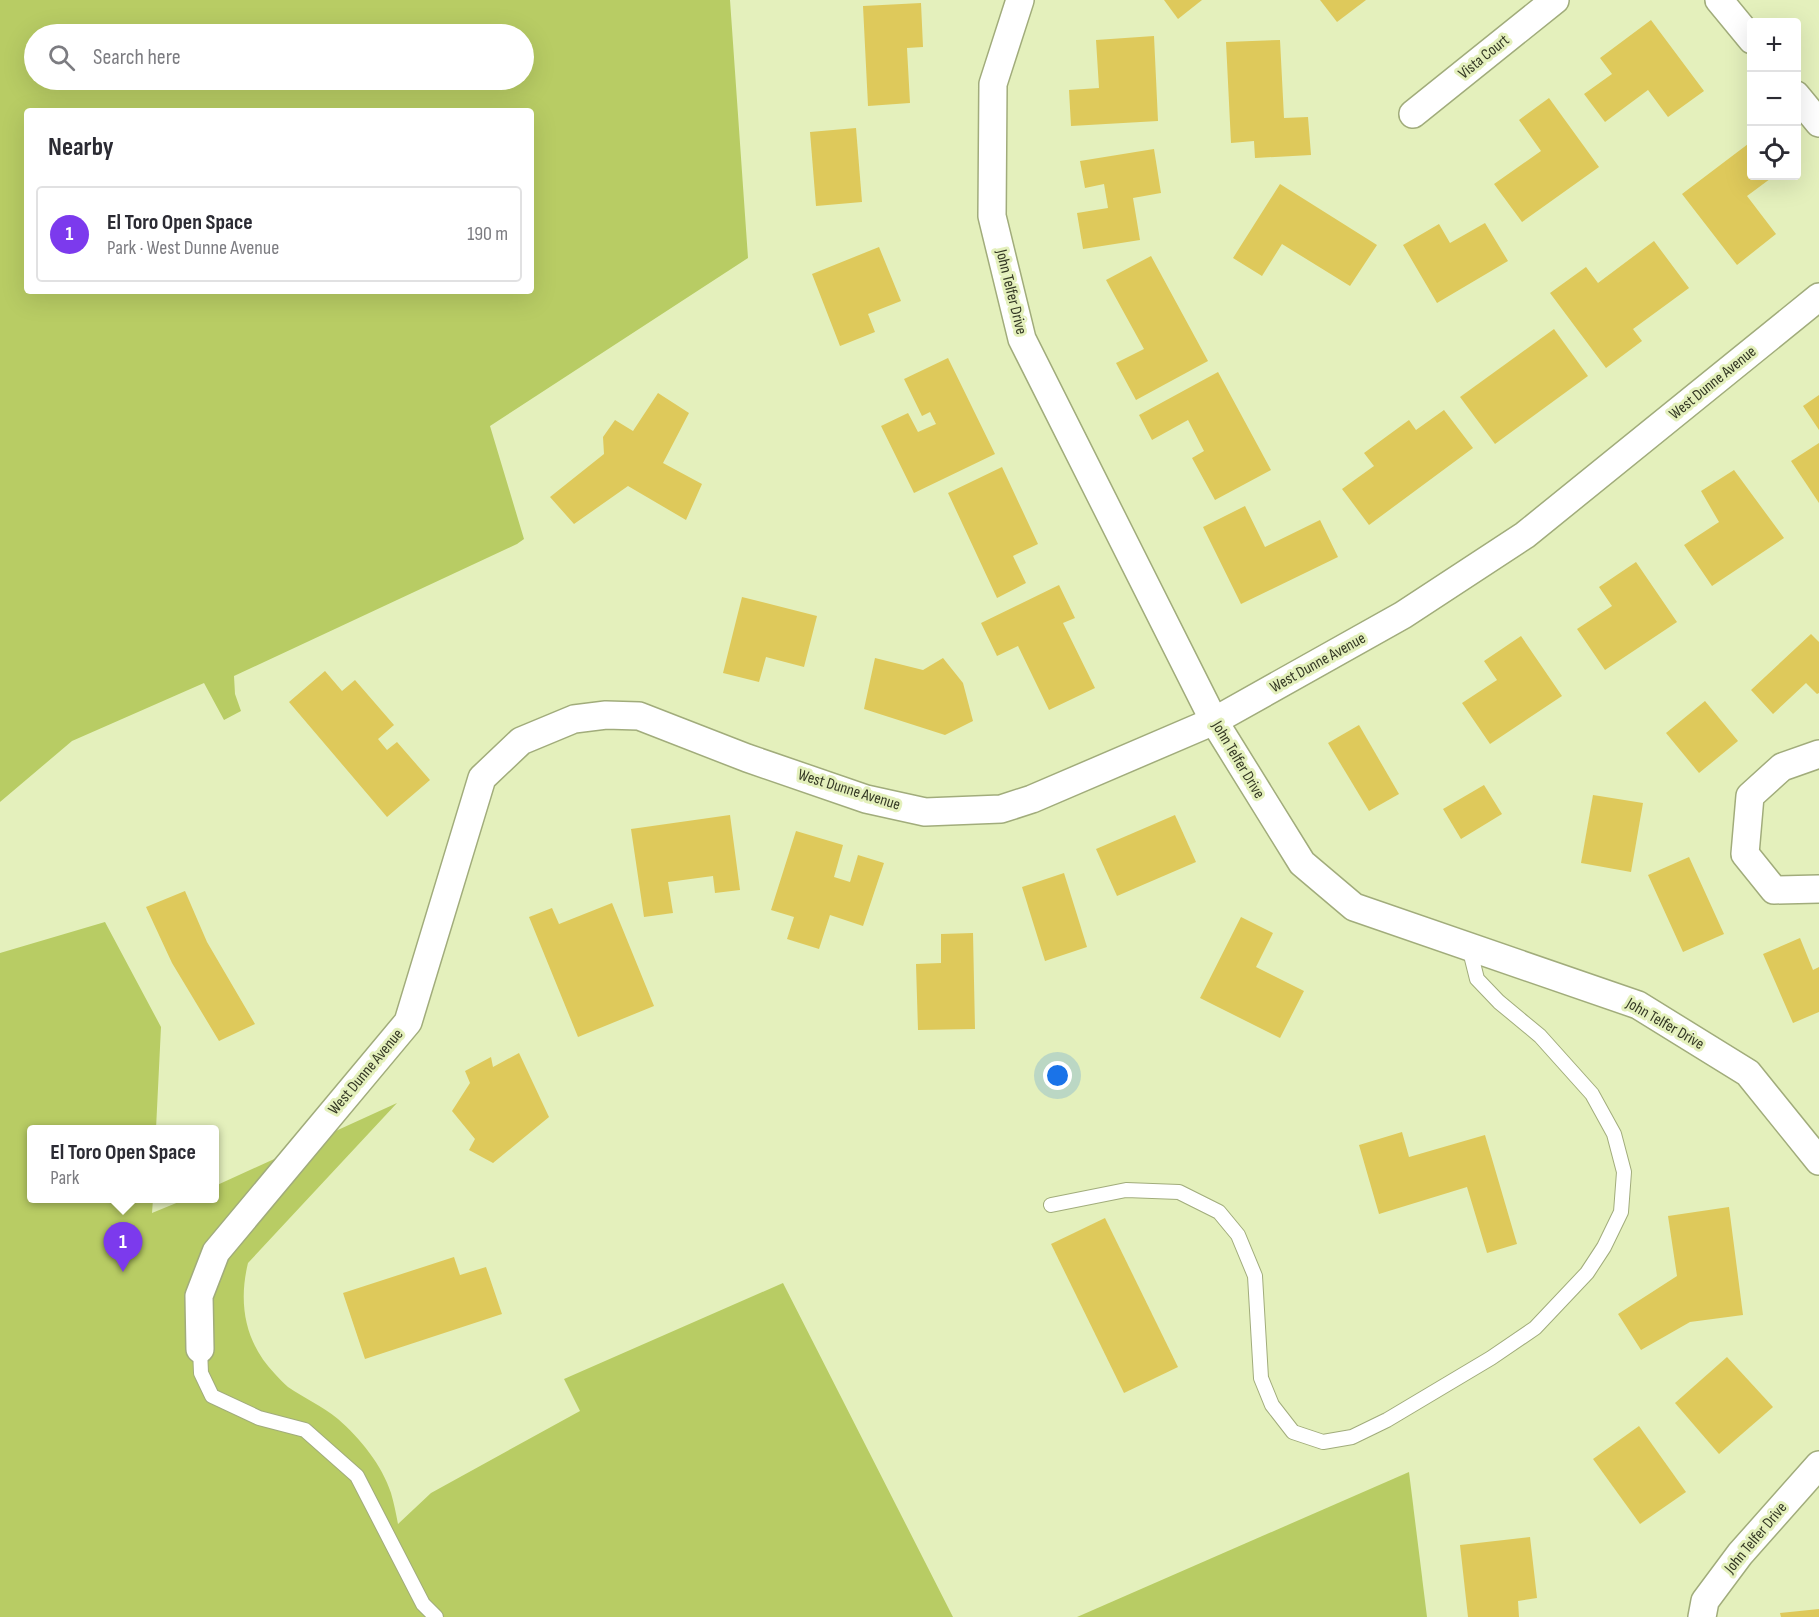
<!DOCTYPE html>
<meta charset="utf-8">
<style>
:root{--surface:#fff;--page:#f7f7f7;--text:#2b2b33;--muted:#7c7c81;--line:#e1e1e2;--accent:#7c3aed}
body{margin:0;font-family:"Sofia Sans Condensed",sans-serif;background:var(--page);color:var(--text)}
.controls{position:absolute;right:18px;top:18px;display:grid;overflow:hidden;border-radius:6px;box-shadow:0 6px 24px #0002}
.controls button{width:54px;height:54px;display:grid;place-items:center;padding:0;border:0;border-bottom:2px solid var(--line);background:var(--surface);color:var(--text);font:30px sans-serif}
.you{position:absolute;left:1058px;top:1076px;width:21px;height:21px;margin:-15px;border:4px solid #fff;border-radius:50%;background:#1a73e8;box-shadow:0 0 0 9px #1a73e833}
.badge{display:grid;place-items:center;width:39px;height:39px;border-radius:50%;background:var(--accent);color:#fff;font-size:20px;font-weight:700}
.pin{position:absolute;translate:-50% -50px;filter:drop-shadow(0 2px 3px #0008)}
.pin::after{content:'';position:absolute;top:32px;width:21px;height:18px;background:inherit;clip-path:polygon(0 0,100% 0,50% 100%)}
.popup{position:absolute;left:27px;top:1125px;width:192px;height:78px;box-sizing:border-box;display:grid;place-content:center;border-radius:6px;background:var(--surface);filter:drop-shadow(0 2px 4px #0005);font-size:20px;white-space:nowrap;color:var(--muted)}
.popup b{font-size:22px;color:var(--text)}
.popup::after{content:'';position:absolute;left:50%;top:100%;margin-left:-12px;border:12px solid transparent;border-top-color:var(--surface)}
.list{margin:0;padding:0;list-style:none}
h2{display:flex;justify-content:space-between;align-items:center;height:78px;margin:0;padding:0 24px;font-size:26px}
h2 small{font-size:20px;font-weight:400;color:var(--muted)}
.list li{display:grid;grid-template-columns:39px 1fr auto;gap:18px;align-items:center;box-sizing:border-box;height:96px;margin:0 12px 12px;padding:0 12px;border:2px solid var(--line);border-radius:6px}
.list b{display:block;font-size:22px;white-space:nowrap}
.list p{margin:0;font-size:20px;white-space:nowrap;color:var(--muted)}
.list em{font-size:20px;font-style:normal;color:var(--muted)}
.icon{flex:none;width:33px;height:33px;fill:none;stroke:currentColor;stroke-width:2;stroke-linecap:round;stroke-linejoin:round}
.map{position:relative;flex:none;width:1819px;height:1617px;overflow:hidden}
.search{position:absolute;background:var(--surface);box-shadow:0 6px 24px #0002;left:24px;top:24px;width:510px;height:66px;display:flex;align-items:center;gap:15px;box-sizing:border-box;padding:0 21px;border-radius:33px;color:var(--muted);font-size:22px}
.panel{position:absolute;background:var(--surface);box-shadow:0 6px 24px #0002;left:24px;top:108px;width:510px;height:186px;border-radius:6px}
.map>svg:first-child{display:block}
.green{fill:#b8cc64;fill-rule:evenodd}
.building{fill:#dec95b}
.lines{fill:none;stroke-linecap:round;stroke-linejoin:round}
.service-casing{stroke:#a1ac7b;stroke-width:16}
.minor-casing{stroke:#a1ac7b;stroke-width:30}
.service{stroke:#fff;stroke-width:14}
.minor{stroke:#fff;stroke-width:27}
.labels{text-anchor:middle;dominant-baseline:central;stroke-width:6;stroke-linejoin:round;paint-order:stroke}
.street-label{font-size:16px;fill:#343824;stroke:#e4f0bc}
</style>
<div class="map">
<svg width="1819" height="1617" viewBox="0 0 1819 1617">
<rect width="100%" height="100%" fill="#e4f0bc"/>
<g class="green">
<path d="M0,0H730L748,258L490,426L524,539L517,544L234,676L235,694L241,711L224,720L204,683L72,741L0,802ZM524,34V80H34V34ZM27,111H531V291H27Z"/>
<path d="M105,922L161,1027L156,1129L32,1130V1198L153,1199L152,1213L186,1199L214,1198L215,1186L397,1103L248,1263C238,1304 245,1343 275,1374C279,1378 283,1383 288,1387C304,1398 322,1406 338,1419C360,1438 382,1465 391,1493C394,1503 396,1514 398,1524L431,1493L580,1411L564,1379L783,1283L953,1617H0V953Z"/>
<path d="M1409,1472L1427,1617H1077Z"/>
</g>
<g class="building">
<path d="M1164,0H1202L1178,19Z"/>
<path d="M1320,0H1366L1337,22Z"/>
<path d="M921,3L923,47L907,48L910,103L868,106L863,6Z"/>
<path d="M1651,20L1704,91L1668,117L1648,90L1605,122L1584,94L1612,74L1600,58Z"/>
<path d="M1154,36L1158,121L1071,126L1069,90L1099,88L1096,40Z"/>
<path d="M1280,40L1284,118L1308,117L1311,155L1255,158L1254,141L1231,143L1226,42Z"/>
<path d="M1549,98L1599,167L1522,222L1494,184L1541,151L1519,120Z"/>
<path d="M856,128L862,202L816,206L810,132Z"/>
<path d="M1752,141V176H1774L1747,196L1776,234L1737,265L1682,194Z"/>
<path d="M1154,149L1161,193L1133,198L1140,240L1083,249L1077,213L1108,208L1104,184L1085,188L1080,161Z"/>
<path d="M1280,184L1377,245L1350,286L1282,244L1262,276L1233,258Z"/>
<path d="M1485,223L1508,261L1437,303L1403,245L1439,224L1450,243Z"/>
<path d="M1654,241L1689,288L1633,329L1642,341L1606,368L1550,293L1586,267L1598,283Z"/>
<path d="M879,247L901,301L868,314L875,332L840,346L812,274Z"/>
<path d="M1151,256L1208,361L1136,400L1116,363L1144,349L1106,280Z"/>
<path d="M1554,329L1588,376L1495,444L1460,397Z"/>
<path d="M948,358L995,454L914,493L881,426L908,413L918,432L936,424L930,412L922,416L904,379Z"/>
<path d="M1218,372L1271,470L1215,500L1192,458L1204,451L1188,420L1152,440L1139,415Z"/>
<path d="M658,393L689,413L663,463L702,484L686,520L628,486L574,524L550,497L604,454L603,437L615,420L633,431Z"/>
<path d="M1819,395V430L1803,406Z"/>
<path d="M1444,410L1473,448L1369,525L1342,489L1374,466L1364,453L1409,420L1416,430Z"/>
<path d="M1819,443V503L1791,461Z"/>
<path d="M1002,467L1038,544L1013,556L1026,583L997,598L948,493Z"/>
<path d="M1734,470L1784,538L1712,586L1684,545L1719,522L1701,491Z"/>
<path d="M1245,506L1265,547L1320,520L1338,557L1241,604L1203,527Z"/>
<path d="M1636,562L1677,622L1605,670L1577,629L1612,606L1599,587Z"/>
<path d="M1059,585L1075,618L1063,623L1095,688L1049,710L1018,646L997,656L981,623Z"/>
<path d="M742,597L817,616L804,667L766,657L759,682L723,673Z"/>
<path d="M1811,634L1819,642V693L1817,694L1806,683L1773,714L1751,690Z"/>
<path d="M1521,636L1562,696L1490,744L1462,703L1497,680L1484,661Z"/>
<path d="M875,658L923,670L943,658L963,683L973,721L945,735L864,709Z"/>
<path d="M325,671L342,691L355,680L394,725L378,739L387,750L397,742L430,780L387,817L289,702Z"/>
<path d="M1705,701L1738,741L1699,773L1666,733Z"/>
<path d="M1359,725L1399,794L1369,811L1328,743Z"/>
<path d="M1484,785L1502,814L1461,839L1443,809Z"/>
<path d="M1593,795L1643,803L1631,872L1581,863Z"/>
<path d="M730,815L740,890L715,893L713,876L668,882L673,913L644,917L631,829Z"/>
<path d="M1175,815L1196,862L1117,896L1096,849Z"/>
<path d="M796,831L843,845L834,877L850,882L858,855L884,863L863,926L830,915L819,949L787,939L794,917L771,910Z"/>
<path d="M1689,857L1724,934L1683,952L1648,875Z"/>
<path d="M1064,873L1087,947L1045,961L1022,887Z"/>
<path d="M185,891L207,942L255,1024L219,1041L172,963L146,907Z"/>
<path d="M612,903L654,1006L578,1037L529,917L552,908L559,924Z"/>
<path d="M1241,917L1273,933L1256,967L1304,991L1280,1038L1200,998Z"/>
<path d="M973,933L975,1029L918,1030L916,964L941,963V934Z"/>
<path d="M1800,938L1813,970L1819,967V1012L1793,1023L1763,954Z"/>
<path d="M519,1053L549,1117L493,1163L469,1150L475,1139L452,1111L470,1083L465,1071L491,1057L493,1067Z"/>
<path d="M1402,1132L1409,1157L1485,1135L1517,1244L1487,1253L1467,1187L1379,1214L1359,1145Z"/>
<path d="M1729,1207L1743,1315L1690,1322L1641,1350L1618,1314L1677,1276L1668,1216Z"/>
<path d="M1105,1218L1178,1367L1124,1393L1051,1244Z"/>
<path d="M454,1257L460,1275L486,1267L502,1314L365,1359L343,1293Z"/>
<path d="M1727,1357L1773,1407L1719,1454L1675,1403Z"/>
<path d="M1639,1426L1686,1492L1640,1524L1593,1459Z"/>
<path d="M1530,1537L1537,1598L1518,1601L1519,1617H1468L1460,1545Z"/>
<path d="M1819,1609V1617H1781L1780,1613Z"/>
</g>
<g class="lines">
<g class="service-casing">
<g id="service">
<path d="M1051,1205L1126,1190L1179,1192L1219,1212L1238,1235L1255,1276L1261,1378L1272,1405L1293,1432L1323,1442L1352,1437L1387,1420L1491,1358L1535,1328L1587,1273L1604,1247L1621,1212L1624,1172L1614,1134L1592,1094L1540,1036L1499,1002L1477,979L1469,947"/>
<path d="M200,1349L201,1373L212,1396L259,1418L305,1430L357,1476L423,1604L436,1617"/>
</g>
</g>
<g class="minor-casing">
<g id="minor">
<path d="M1020,0L993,84L992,216L1022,339L1214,721L1302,863L1354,907L1638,1005L1748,1073L1819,1161"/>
<path d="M1719,0L1752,40"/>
<path d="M1796,95L1819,123"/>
<path d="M1413,114L1555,0"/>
<path d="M1819,754L1782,767L1750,796L1745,854L1774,890L1819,889"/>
<path d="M200,1349L199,1296L216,1252L408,1022L482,778L521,741L574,719L606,715L639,716L747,758L866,799L925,812L1001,809L1032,799L1214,721L1403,615L1525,535L1819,297"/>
<path d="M1702,1617L1705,1601L1740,1554L1819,1465"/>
</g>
</g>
<use href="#service" class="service"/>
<use href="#minor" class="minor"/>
</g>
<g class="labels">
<g class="street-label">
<text transform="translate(1484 57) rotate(-39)">Vista Court</text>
<text transform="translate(1011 292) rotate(76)">John Telfer Drive</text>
<text transform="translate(1713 383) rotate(-39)">West Dunne Avenue</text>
<text transform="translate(1318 663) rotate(-29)">West Dunne Avenue</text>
<text transform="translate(1238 760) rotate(59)">John Telfer Drive</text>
<text transform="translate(849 790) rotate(17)">West Dunne Avenue</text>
<text transform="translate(1665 1024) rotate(30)">John Telfer Drive</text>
<text transform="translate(366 1072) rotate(-50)">West Dunne Avenue</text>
<text transform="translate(1756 1538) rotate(-50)">John Telfer Drive</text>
</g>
</g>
</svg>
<div class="controls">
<button>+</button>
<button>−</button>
<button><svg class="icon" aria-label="locate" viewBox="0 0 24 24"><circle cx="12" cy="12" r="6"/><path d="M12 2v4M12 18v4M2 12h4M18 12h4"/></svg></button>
</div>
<div class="you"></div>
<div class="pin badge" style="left:123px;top:1272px">1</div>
<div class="popup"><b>El Toro Open Space</b>Park</div>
<div class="search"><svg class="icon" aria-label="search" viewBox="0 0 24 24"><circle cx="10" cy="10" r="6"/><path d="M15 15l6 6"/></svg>Search here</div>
<section class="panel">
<h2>Nearby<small></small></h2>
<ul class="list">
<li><span class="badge">1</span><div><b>El Toro Open Space</b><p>Park · West Dunne Avenue</p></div><em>190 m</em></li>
</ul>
</section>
</div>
